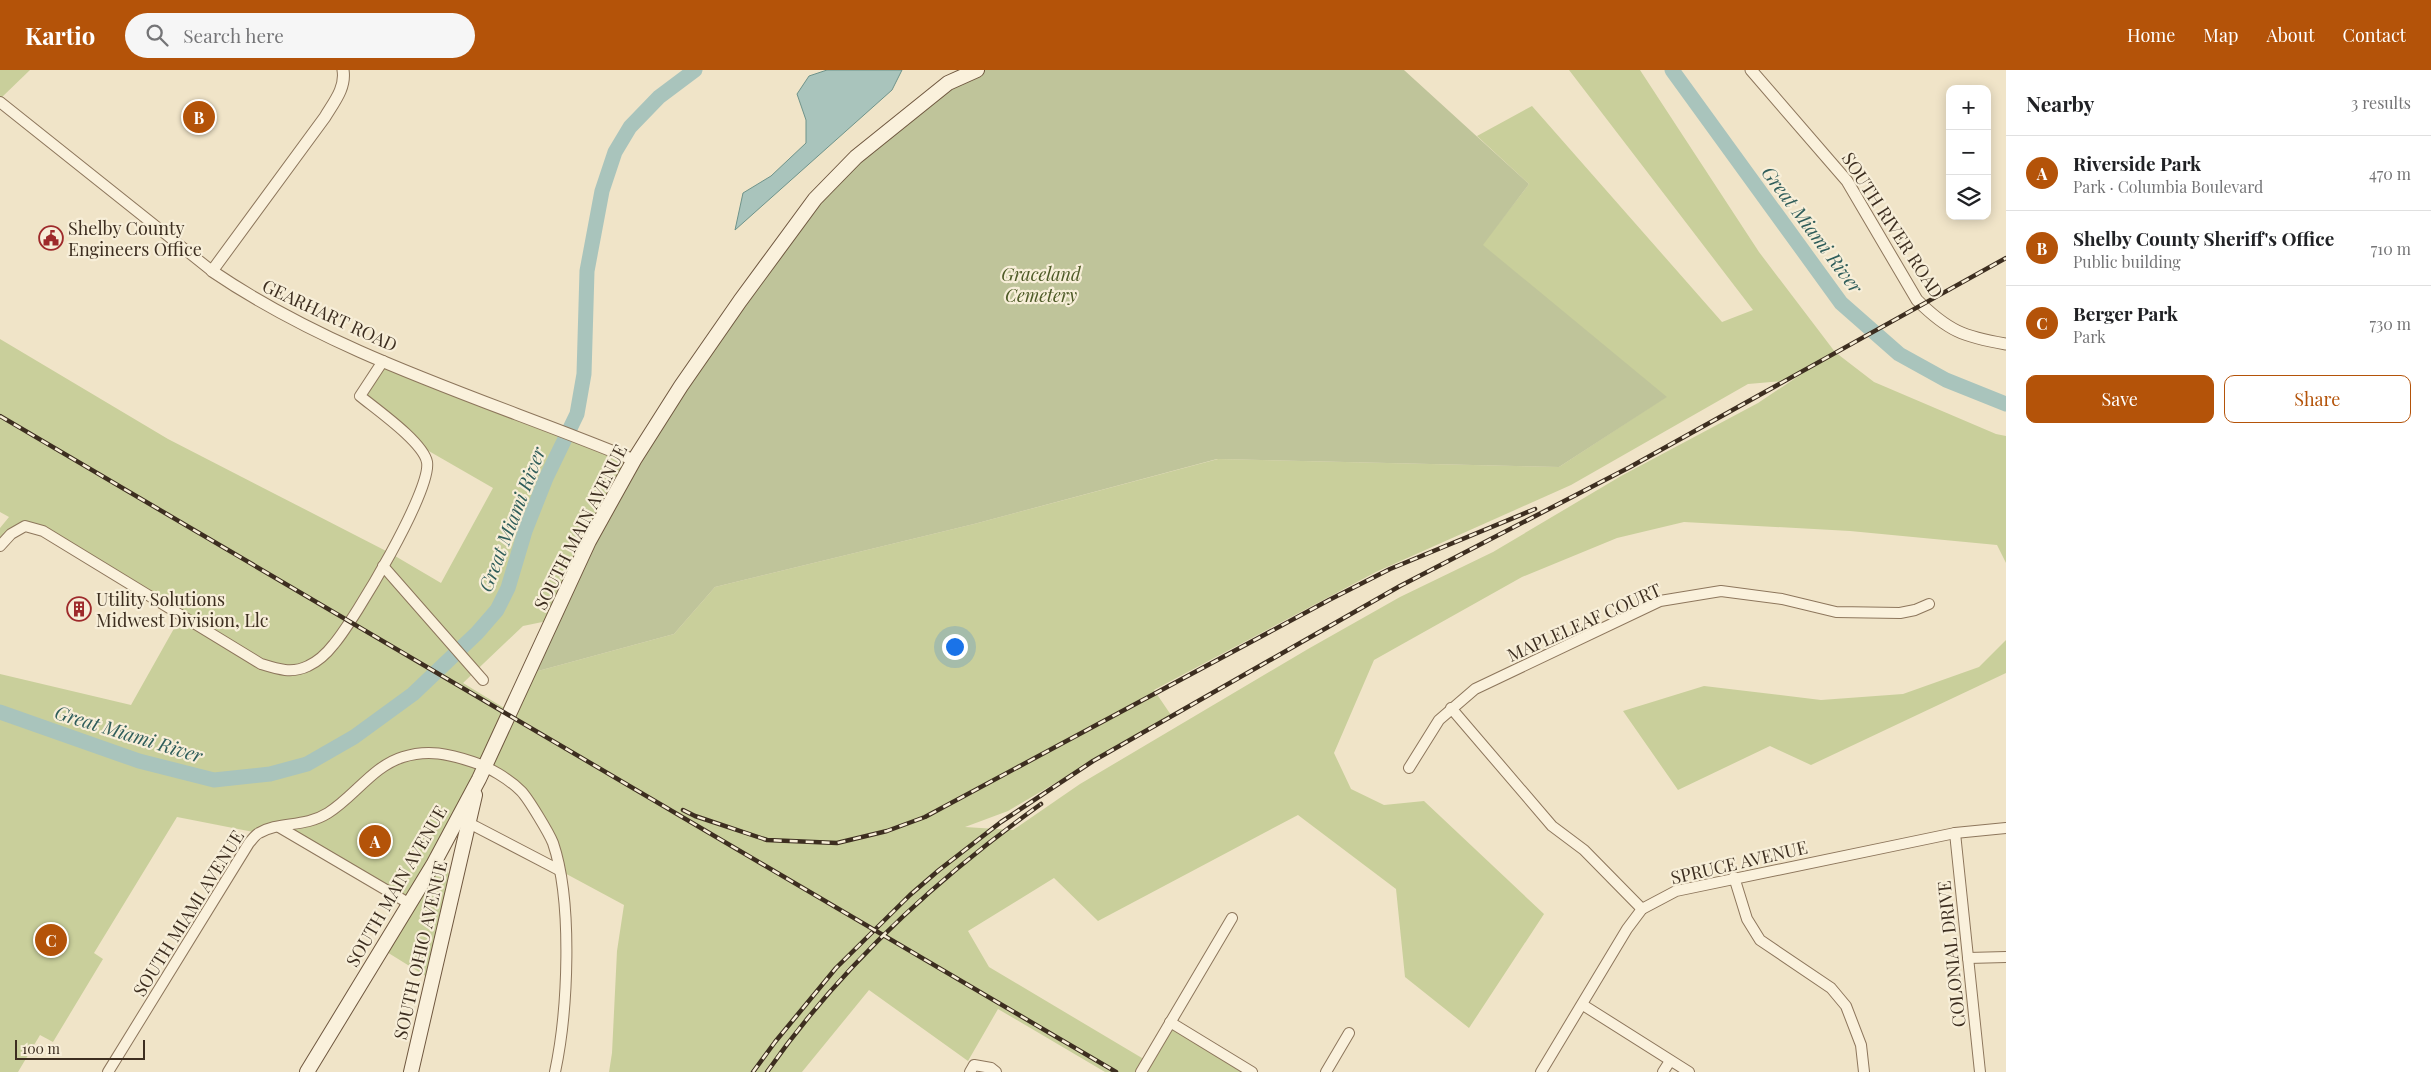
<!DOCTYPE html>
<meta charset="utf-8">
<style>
:root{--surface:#fff;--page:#f6f6f6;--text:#202124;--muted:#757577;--line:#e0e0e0;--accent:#b45309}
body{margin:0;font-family:"Playfair Display",serif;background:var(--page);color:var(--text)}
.controls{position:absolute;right:15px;top:15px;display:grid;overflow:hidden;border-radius:10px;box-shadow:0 2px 12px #0003}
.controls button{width:45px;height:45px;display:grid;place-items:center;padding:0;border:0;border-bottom:1px solid var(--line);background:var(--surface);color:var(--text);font:25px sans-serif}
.scale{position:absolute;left:15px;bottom:12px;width:130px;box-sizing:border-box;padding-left:5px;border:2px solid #3d2e20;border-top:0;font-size:14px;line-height:18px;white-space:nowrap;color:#3d2e20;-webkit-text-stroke:4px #f7eed8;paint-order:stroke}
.you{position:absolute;left:954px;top:576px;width:18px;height:18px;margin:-12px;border:4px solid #fff;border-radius:50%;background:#1a73e8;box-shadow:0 0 0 8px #1a73e833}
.badge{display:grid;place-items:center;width:32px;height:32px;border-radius:50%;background:var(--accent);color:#fff;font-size:16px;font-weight:700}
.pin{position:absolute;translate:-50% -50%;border:2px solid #fff;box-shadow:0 1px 5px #0006}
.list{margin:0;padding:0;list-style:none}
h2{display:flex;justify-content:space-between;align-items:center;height:65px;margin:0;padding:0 20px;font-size:21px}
h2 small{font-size:16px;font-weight:400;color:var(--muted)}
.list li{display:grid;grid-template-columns:32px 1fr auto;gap:15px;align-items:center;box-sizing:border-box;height:75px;padding:0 20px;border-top:1px solid var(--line)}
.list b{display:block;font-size:19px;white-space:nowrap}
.list p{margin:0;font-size:16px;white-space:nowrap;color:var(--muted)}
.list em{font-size:16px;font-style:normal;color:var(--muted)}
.actions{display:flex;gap:10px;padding:15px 20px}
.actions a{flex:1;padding:11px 0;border:1px solid var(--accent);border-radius:10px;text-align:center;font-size:18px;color:var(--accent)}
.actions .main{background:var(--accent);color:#fff}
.icon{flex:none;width:28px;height:28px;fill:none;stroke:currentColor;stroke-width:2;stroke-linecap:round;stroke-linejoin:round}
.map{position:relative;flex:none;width:2006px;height:1002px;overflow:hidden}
header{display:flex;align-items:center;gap:30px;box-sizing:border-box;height:70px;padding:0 25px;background:var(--accent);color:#fff}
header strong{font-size:24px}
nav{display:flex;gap:28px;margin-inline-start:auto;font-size:18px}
.search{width:350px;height:45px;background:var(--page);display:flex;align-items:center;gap:12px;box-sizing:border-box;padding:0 18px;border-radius:28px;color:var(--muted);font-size:19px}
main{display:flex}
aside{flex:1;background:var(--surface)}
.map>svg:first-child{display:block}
.green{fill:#c9cf9b;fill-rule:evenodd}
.cemetery{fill:#bfc49a}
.water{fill:#a9c4bc;stroke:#6f938a}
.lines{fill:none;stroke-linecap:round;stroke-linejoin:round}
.river{stroke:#a9c4bc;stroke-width:15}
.minor-casing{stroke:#8d765c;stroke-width:12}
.tertiary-casing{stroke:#8d765c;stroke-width:13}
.secondary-casing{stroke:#6f573f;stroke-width:16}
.minor{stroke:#faf1dc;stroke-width:10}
.tertiary{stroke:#faf1dc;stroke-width:11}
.secondary{stroke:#faf1dc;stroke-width:14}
.rail-casing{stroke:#3d2e20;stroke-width:4.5}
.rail{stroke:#f7eed8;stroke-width:2.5;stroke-dasharray:8;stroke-linecap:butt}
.labels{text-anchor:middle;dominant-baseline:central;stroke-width:4.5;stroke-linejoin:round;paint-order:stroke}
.street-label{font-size:18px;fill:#3d2e20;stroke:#f7eed8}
.poi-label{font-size:18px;fill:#3d2e20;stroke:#f7eed8;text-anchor:start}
.park-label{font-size:18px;font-style:italic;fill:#4d5a26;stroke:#f7eed8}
.water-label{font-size:19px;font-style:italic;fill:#2f5d5a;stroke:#f7eed8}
</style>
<header>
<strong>Kartio</strong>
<div class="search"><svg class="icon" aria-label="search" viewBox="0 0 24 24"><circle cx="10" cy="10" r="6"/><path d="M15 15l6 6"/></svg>Search here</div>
<nav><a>Home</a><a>Map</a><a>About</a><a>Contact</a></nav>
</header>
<main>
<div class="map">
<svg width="2006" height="1002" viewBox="0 0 2006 1002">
<rect width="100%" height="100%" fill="#f0e4c8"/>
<g class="green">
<path d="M0,0H30L0,29Z"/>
<path d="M1569,0H1640L1759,182L1835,282L1874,312L1996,364L2006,366V493L1997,475L1850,461L1684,452L1617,468L1522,507L1374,590L1334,683L1351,719L1384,735L1424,731L1544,844L1469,958L1405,907L1396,819L1298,745L1098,851L1054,808L968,861L989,897L1147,991L1170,952L1252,1002H1105L998,939L968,991L869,920L802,1002H609L612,983L617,881L624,835L559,800L552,772L521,721L485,696L433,795L442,794L446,797L450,807L441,840L444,861L432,910L382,879L410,834L279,757L259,763L177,747L94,883L103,889L53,972L40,965L18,1002H0V604L131,635L181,546L43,461L25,456L0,476V458L9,447L0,442V269L168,369L390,483L441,513L493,418L427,380L416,368L369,330L364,323L383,291L634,390L552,550L523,556L463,613L509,641L527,604L674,564L715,517L974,454L1218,389L1559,397L1666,327L1482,175L1529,114L1477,66L1532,36L1722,252L1753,240ZM1827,287L1758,333L1621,406L1493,482L1400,527L1308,579L1080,714L1013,760L965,757L1008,741L1171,645L1154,620L1376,502L1571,415L1748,314L1783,311Z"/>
<path d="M2006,570V603L1811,695L1770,676L1678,720L1623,641L1704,616L1821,630L1903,624L1979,597Z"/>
</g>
<path class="cemetery" d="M977,0H1404L1529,114L1483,175L1667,327L1559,397L1217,389L974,454L715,517L674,564L527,604L587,476L740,231L856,87Z"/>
<path class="water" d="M827,0H902L892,20L735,160L743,123L771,106L806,73V50L797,24L809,6Z"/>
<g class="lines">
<g class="river">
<path d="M1672,0L1841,233L1899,284L1946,310L2006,334"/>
<path d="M0,642L139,691L214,710L270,704L307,694L354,667L413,624L477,563L497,540L508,518L525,461L546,408L577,344L584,304L587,201L602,121L615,82L630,57L659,27L695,0"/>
</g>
<g class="minor-casing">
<g id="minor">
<path d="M0,32L212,201"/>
<path d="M0,476L11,464L25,456L43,461L261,594C277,599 292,604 308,596C319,591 327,583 334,574C355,549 432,420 427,392C423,372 377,340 360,326L383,291"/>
<path d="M383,496L483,610"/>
<path d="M1451,638L1552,756L1584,780L1642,839"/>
<path d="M1409,698L1439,650L1475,619L1660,531L1721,521L1782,529L1836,542L1900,543L1915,540L1929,534"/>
<path d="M463,750L559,800"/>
<path d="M279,757L410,834"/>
<path d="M1955,763L1980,1002"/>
<path d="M1734,807L1747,849L1760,870L1831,918L1846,936L1861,975L1864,1002"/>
<path d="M1968,888L2006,887"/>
<path d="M1583,935L1689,1002"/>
<path d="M1170,952L1252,1002"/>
<path d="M108,1002L249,773C252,770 255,765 259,763C279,751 304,758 328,743C354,727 373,696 403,687C428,679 449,684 473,692C489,697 509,709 521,721C528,728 549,763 553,773C573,832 568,941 555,1002"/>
<path d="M970,1002L974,995L991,998L996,1002"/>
<path d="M1141,1002L1232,848"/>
<path d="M1326,1002L1349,963"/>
<path d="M1541,1002L1627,859L1642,839L1676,821L1955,763L2006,758"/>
<path d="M1663,1002L1670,991"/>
</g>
</g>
<g class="tertiary-casing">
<g id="tertiary">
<path d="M343,0C346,18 334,32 325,47L212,201C340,288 492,331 634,390"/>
<path d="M1751,0L1847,111L1917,230C1948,261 1964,267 2006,274"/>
</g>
</g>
<g class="secondary-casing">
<g id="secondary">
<path d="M307,1002L433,795L479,709L589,471L634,390L681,316L740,231L815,129L856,87L948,13L977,0"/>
<path d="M411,1002L475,725"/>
</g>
</g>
<use href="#minor" class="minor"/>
<use href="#tertiary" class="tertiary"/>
<use href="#secondary" class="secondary"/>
<g class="rail-casing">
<g id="rail">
<path d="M0,346L1116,1002"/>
<path d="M683,740L695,746L767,770L837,773L887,761L925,747L1329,530L1390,499L1535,439"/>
<path d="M753,1002L775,972L836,898L910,825L939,800L1001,752L1093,691L1400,516L1630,397L2006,188"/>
<path d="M767,1002C841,896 936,809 1041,734"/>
</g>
</g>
<use href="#rail" class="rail"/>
</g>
<defs>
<g id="civic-ring" transform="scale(1.25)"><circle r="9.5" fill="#f7eed8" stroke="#9e2a2b" stroke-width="1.5"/><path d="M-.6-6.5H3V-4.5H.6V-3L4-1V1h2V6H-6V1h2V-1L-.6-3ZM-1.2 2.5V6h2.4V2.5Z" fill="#9e2a2b"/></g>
<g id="building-ring" transform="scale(1.25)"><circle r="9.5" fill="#f7eed8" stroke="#9e2a2b" stroke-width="1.5"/><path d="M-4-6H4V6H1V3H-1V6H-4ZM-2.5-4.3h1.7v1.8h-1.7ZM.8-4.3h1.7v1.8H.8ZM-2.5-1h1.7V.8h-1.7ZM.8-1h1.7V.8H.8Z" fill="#9e2a2b"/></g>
</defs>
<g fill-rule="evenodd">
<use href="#civic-ring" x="51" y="168"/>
<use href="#building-ring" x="79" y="539"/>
</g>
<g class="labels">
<g class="street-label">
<text transform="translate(1893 155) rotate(57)">SOUTH RIVER ROAD</text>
<text transform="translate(330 245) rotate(25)">GEARHART ROAD</text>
<text transform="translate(580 457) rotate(-63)">SOUTH MAIN AVENUE</text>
<text transform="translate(1584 552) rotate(-24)">MAPLELEAF COURT</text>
<text transform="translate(1739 792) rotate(-13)">SPRUCE AVENUE</text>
<text transform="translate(396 816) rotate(-60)">SOUTH MAIN AVENUE</text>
<text transform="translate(188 843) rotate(-58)">SOUTH MIAMI AVENUE</text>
<text transform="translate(420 880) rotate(-77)">SOUTH OHIO AVENUE</text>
<text transform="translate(1951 884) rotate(-96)">COLONIAL DRIVE</text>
</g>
<g class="poi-label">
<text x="68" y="158">Shelby County<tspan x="68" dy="21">Engineers Office</tspan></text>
<text x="96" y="529">Utility Solutions<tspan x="96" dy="21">Midwest Division, Llc</tspan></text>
</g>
<g class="park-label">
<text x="1041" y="204">Graceland<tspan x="1041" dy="21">Cemetery</tspan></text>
</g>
<g class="water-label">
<text transform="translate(1813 159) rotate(53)">Great Miami River</text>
<text transform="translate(511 449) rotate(-69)">Great Miami River</text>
<text transform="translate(129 663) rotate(17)">Great Miami River</text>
</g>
</g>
</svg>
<div class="controls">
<button>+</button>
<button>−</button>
<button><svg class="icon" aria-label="layers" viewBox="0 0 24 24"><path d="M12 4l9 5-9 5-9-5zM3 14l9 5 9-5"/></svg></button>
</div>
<div class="scale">100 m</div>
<div class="you"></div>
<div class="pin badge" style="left:375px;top:771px">A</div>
<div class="pin badge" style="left:199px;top:47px">B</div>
<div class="pin badge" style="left:51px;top:870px">C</div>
</div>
<aside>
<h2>Nearby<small>3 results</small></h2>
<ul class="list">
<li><span class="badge">A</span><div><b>Riverside Park</b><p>Park · Columbia Boulevard</p></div><em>470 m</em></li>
<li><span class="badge">B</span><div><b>Shelby County Sheriff's Office</b><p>Public building</p></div><em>710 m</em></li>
<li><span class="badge">C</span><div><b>Berger Park</b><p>Park</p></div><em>730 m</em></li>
</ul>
<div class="actions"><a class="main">Save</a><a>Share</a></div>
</aside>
</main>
